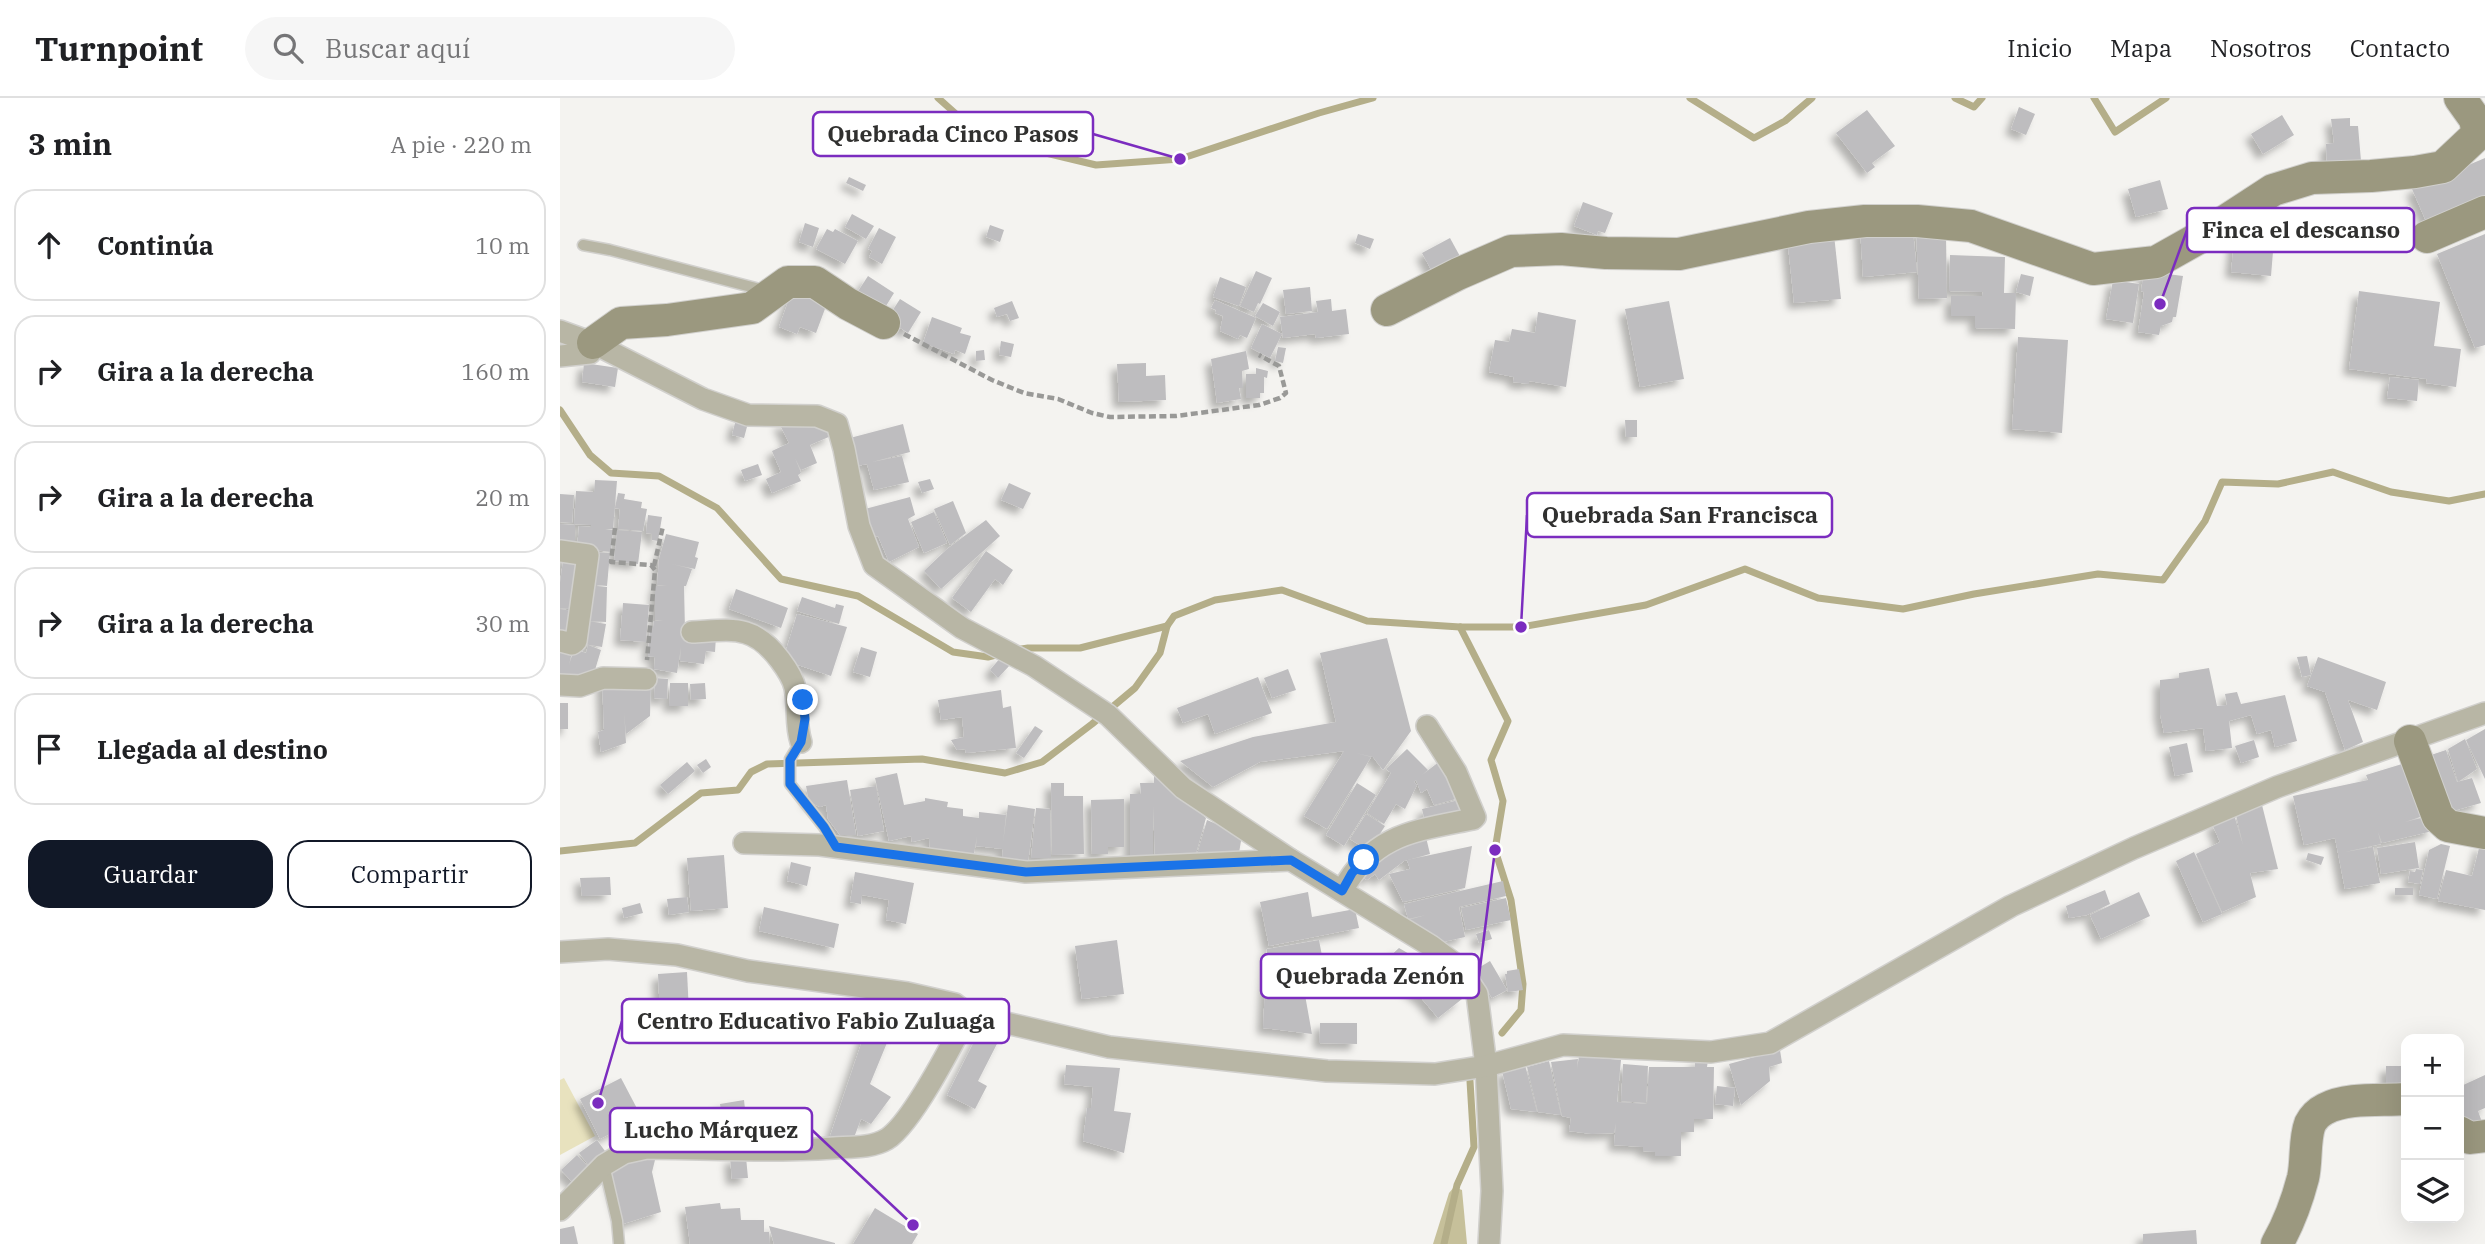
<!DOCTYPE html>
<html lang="es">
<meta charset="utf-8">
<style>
:root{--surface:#fff;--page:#f6f6f6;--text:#202124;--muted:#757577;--line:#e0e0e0;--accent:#111827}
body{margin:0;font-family:"IBM Plex Serif",serif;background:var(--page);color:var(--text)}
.controls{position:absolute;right:21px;bottom:21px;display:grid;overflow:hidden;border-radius:14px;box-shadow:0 7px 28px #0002}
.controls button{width:63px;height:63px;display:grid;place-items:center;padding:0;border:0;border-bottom:2px solid var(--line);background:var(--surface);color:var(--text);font:35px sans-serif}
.stop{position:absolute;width:21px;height:21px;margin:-16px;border:5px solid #1a73e8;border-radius:50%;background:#fff}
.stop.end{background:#1a73e8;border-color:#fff;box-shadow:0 2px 7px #0008}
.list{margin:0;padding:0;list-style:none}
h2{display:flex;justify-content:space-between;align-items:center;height:91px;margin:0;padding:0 28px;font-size:30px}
h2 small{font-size:23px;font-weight:400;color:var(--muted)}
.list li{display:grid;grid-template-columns:46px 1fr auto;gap:21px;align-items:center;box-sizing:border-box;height:112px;margin:0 14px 14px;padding:0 14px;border:2px solid var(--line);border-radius:21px}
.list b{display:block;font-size:26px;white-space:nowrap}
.list em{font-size:23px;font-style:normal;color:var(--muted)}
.actions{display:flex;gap:14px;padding:21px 28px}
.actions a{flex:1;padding:16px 0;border:2px solid var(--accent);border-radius:21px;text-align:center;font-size:24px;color:var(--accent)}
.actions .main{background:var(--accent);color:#fff}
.icon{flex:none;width:38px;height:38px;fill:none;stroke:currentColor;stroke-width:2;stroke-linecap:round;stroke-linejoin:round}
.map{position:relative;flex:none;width:1925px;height:1146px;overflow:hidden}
header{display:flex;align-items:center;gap:42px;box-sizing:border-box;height:98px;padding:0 35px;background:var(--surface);border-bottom:2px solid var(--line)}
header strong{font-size:33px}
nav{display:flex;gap:38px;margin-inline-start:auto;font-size:24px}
.search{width:490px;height:63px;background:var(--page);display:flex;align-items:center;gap:18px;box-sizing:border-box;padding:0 24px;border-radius:38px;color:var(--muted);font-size:26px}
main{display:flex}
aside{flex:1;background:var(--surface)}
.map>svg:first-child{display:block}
.green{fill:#e8e2be}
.forest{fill:#c6c09a}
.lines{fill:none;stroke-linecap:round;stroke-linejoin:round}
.stream{stroke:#b4ae89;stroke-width:7}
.building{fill:#bebdbf;filter:url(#shadow)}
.lane-casing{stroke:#d1d0cd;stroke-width:13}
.street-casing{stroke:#d1d0cd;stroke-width:24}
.secondary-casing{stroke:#d1d0cd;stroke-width:34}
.path{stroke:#999997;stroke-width:4.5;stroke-dasharray:7 3.5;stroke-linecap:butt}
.lane{stroke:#b8b6a5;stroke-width:10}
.street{stroke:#b8b6a5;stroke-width:21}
.secondary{stroke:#9b987f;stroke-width:32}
.route{stroke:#1a73e8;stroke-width:9}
.leader{fill:none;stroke:#7b2cbf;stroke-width:2.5}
.callout-dot{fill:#7b2cbf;stroke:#fff;stroke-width:2.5}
.callout{fill:#fff;stroke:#7b2cbf;stroke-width:2.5}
.callout-label{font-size:23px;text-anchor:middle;font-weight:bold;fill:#30302f}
</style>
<header>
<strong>Turnpoint</strong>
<div class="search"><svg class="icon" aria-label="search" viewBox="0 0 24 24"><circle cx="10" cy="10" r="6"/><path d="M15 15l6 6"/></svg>Buscar aquí</div>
<nav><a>Inicio</a><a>Mapa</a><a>Nosotros</a><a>Contacto</a></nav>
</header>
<main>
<aside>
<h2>3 min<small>A pie · 220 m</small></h2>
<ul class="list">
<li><svg class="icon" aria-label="ahead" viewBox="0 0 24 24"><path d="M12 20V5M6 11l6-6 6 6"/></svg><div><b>Continúa</b></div><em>10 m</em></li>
<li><svg class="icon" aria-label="right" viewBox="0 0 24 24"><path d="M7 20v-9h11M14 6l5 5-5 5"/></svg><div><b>Gira a la derecha</b></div><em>160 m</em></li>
<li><svg class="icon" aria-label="right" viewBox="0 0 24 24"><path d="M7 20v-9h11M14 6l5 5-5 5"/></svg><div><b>Gira a la derecha</b></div><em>20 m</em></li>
<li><svg class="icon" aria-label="right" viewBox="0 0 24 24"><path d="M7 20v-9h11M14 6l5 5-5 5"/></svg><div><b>Gira a la derecha</b></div><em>30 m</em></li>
<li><svg class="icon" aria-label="arrive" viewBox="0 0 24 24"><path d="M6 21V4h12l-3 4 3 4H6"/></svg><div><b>Llegada al destino</b></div></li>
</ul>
<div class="actions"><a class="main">Guardar</a><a>Compartir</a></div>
</aside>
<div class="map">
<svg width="1925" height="1146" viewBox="0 0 1925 1146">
<defs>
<filter id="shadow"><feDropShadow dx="-6" dy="6" stdDeviation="3.5" flood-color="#0004"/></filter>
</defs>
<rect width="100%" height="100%" fill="#f4f3f0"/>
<path class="green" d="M4,980L35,1038L0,1057V982Z"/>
<path class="forest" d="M894,1089L902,1092L907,1146H873L889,1095Z"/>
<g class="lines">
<g class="stream">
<path d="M378,0L423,40L536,67L620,61L759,15L813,0"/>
<path d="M1130,0L1194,40L1225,23L1252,0"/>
<path d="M1395,0L1414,9L1422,0"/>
<path d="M1534,0L1555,34L1606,0"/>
<path d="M0,312L30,357L51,375L99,378L157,410L221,481L298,498L393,554L428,559L440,556"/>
<path d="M900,529L948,623L931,662L943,703L935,752L951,802L963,886L961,912L942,935"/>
<path d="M455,552L468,550H520L607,528"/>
<path d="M0,753L75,745L141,695L178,692L191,674L207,666L362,661L445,675L482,664L532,626L575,590L600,555L607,528L614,518L655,502L722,492L807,523L900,529H961L1086,507L1185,471L1258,500L1343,511L1414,496L1538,476L1603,482L1645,423L1662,384L1718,386L1773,374L1831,394L1889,403L1925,396"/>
<path d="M884,1146L897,1087L914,1049L910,983"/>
</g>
</g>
<g class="building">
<path d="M1459,9L1475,16L1466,37L1451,31Z"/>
<path d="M1307,12L1335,48L1312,65L1315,69L1307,75L1276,35Z"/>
<path d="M1722,17L1734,37L1703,56L1691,36Z"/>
<path d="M1790,20V28H1798L1801,63L1767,66L1766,46L1774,45L1771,21Z"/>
<path d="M1925,60V106L1869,130L1852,91Z"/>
<path d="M289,79L306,87L303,93L286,85Z"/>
<path d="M1600,82L1608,111L1576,119L1568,91Z"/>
<path d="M1023,104L1053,115L1045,135L1038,133L1037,137L1014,128Z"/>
<path d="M292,116L314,128L306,141L285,129Z"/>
<path d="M245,125L259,130L253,149L239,144Z"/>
<path d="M1676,125L1715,129L1711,178L1671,174Z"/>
<path d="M430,127L444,132L440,144L426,139Z"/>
<path d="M1300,129L1353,133L1357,174L1303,179Z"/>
<path d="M319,130L336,139L322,166L309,159L312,153L308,151Z"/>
<path d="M1356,130L1386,138L1387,200L1359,201Z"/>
<path d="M267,131L273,134L275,131L298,143L285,166L256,151Z"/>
<path d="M798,136L814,141L810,151L795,145Z"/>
<path d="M1925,136V247L1915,250L1877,156Z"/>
<path d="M1274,137L1281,201L1234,205L1227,138Z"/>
<path d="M890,140L902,162L874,177L862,155Z"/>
<path d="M1390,157L1445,159L1444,195H1456L1455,231L1415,230V218H1391V198H1422L1423,194L1389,193Z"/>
<path d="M696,173L712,180L700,206L698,205L694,214L680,208Z"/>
<path d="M1584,173L1623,178L1616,219H1613L1612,224L1601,228L1599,237L1578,234L1584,194L1581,193Z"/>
<path d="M1461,176L1474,179L1470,198L1456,194Z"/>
<path d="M308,178L334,195L321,216L295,198Z"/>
<path d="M660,179L686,189L679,208L653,199Z"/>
<path d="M1553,182L1579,186L1573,225L1546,221Z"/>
<path d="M234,187L269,200L256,235L240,229L237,236L219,229Z"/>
<path d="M750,189L752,213L726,216L723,192Z"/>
<path d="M1799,193L1880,204L1874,248L1901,251L1896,289L1866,285L1867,281L1789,271Z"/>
<path d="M340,201L361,214L348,235L327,221Z"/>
<path d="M771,201L772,213L786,211L789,236L756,240L755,236L723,240L720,219L758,214L756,203Z"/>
<path d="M655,202L696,220L687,240L680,237L678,241L660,233L663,218L655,215L656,212L651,210Z"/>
<path d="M452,203L459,220L450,223L447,216L437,219L434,210Z"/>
<path d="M1109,203L1124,281L1080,289L1065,211Z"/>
<path d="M703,205L720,214L713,228L695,218Z"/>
<path d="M978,214L1016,222L1006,289L969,283V286L953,284L954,279L929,274L935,242L949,244L952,231L975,235Z"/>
<path d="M372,219L402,230L400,235L411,238L405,256L395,252L394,256L363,245Z"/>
<path d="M702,226L722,236L710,260L691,250Z"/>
<path d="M1458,239L1508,242L1502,335L1452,331Z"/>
<path d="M441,243L454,246L451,259L439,257Z"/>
<path d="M718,249L726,250L723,265L715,263Z"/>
<path d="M424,252L425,262L416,263V253Z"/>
<path d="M686,253L689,271L682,273L683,290H679L681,301L657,305L651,261Z"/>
<path d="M24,265L58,270L55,289L22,284Z"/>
<path d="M586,265V278L605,277L606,302L559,304L557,266Z"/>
<path d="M696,270L708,273L707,280L704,279V295H700V300H686V276H696Z"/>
<path d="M1830,279L1859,282L1857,303L1827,300Z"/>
<path d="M176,321L188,325L184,340L172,337Z"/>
<path d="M1065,322H1077V339H1066Z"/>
<path d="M254,324L269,332L271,338L250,347L257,365L241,372L235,360L241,375L238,377L241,383L212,395L206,381L221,374L212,353L229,345L219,325Z"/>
<path d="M343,326L350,354L312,364L342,358L349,384L314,392L307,366L297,368L290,340Z"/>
<path d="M198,366L202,377L185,383L181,372Z"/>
<path d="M370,381L374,391L362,395L358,384Z"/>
<path d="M35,382L57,383L53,431H45L53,432L51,454L17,450L19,428L31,429V427L14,426L16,393L34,394Z"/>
<path d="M449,385L471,395L463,411L441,402Z"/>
<path d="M58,395L65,396L64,401L82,404L81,410L87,411L83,433L58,431L60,411L55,410Z"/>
<path d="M0,396L14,397L12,425L0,424Z"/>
<path d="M350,399L355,417L348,421L359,449L329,464L318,438L314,439L305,411Z"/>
<path d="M393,403L406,435L390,447L374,411Z"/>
<path d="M374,414L387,445L364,455L351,424Z"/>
<path d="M88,417L102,419L98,443L92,442V436L86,435Z"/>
<path d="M426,422L440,438L381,491L364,473L387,451Z"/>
<path d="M0,426L15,427V445L0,444Z"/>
<path d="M57,432L82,434L78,466L54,463Z"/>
<path d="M106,436L139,444L135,459L138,460L135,471L112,466L132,471L126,488H124L125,533L156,538L155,554L146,553L144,566L120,563L121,549L117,575L94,571L95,559L88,558L90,530H93L94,523H103L95,522V488H107L97,487L99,461Z"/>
<path d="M426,453L453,472L443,487L435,481L411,514L392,500Z"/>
<path d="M31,454L50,455L47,488L27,486Z"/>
<path d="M4,456L24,458L20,512L0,510V485Z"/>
<path d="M26,487L47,489L46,524L28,523L46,526L42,549L18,545Z"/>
<path d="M176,491L228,510L221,530L169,511Z"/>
<path d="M242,499L275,510L276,506L284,508L279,526L237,513Z"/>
<path d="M63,505L89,507L86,544L60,542Z"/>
<path d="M0,511L19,514L14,542L0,540Z"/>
<path d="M237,516L287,529L271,578L223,562Z"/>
<path d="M827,540L851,633L823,672L813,659L796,655L811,659L767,731L744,718L784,653L700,664L653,689L620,663L693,639L776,624L760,555Z"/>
<path d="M0,546L13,550L9,567L14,551L26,555L28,547L41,552L32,582L0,584Z"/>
<path d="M301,549L317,554L310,579L293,574Z"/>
<path d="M1747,558L1751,577L1742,579L1737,559Z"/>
<path d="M441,559L450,567L438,580L430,572Z"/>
<path d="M1758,559L1826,584L1817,612L1788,602L1803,644L1785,652L1765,594L1747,588Z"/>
<path d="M1649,570L1657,608L1667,607L1665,596L1677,594L1681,606L1725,597L1737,643L1715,649L1711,632L1697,636L1691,617L1669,623L1672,650L1646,653L1643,630L1604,635L1600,616V582L1619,580V575Z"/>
<path d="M728,571L736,592L712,600L704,580Z"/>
<path d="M698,579L712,615L655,636L648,616L623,625L617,610Z"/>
<path d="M95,580L108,581L107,601L94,600Z"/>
<path d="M42,582L91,584L90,618L66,636L64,614L66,645L41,654L38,634L44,632Z"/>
<path d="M110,585H128V608H109Z"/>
<path d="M145,585L146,601L131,602L130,586Z"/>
<path d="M441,592L443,610L451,608L456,650L406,655L405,651L397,652L391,642L404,639L402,619L381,622L378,602Z"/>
<rect x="0" y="605" width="8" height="26"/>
<path d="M475,628L483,633L464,660L456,655Z"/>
<path d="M1925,631V681L1906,642Z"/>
<path d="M1905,641L1917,671L1898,684L1888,651Z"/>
<path d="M1694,642L1699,659L1681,665L1675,648Z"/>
<path d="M1627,645L1633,674L1615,678L1609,649Z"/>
<path d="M847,651L868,672L862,677L884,660L903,699L874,707L867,691L861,695L856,682L854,684L857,687L845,711L836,706L824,726L807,715L831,675L826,671Z"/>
<path d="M1886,652L1897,684L1912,680L1921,705L1886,715L1868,658Z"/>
<path d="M146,661L151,669L143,675L137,667Z"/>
<path d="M127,664L135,673L108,696L100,687Z"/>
<path d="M1842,666L1854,668L1866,717L1845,724L1869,718L1873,733L1822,745L1818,734L1821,746L1785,754L1813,749L1820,785L1785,791L1775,740L1744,747L1733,698L1808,682L1806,677Z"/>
<path d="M337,675L344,707L365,703V700L388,704L387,709L403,711V718L419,720V714L446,717L443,745L448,707L475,711L468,765L442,761L443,751L416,748L417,738L414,756L382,752V754L370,753L369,740L352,744L351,738L329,743L315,680Z"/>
<path d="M594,675L646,720L635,759H595L593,707V760H570V696H581L580,685H594Z"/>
<path d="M287,682L296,737H280L268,721L266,707L260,709L249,704L246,688Z"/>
<path d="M491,685H504V698H523L524,756L492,757Z"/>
<path d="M797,685L816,697L784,748L766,737Z"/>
<path d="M316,688L324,733L298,738L290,692Z"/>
<path d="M564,701V749H548V756H532L531,702Z"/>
<path d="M903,701L907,719L866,728L862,711Z"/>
<path d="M1702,707L1718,771L1690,775L1696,799L1662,814L1636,756L1660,744L1652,726L1674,717L1683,747L1676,717Z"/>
<path d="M476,710L490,711L491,760H471Z"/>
<path d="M806,716L825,728L809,753L790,741Z"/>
<path d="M647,722L671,732L670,736L682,737L678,761L636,760Z"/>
<path d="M865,735L870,756L844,763L819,782L815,776L807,782L797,775L818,756Z"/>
<path d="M1855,744L1859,770L1821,776L1817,750Z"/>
<path d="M1881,746L1890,748L1877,801L1859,797L1869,752Z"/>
<path d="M1920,746L1925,747V812L1878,803L1886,772L1912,778Z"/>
<path d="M912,748L905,790L843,804L829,776L850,771L847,762Z"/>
<path d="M1634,754L1662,816L1643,824L1616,763Z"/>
<path d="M1748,755L1764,759L1761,767L1746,762Z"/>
<path d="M164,757L168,810L131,813L127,760Z"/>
<path d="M231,764L251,769L247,788L227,783Z"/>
<path d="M1856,771L1863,772L1860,786L1848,784L1850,773L1855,774Z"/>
<path d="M295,774L354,785L346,826L326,822L329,802L302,797L301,806L290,804Z"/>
<path d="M50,779L51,797L22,798L20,780Z"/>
<path d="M943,783L946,798L899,809L905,839L883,844L848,822L866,817L848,821L844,806Z"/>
<rect x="1835" y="790" width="18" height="7"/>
<path d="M1545,792L1550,806L1527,817L1509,820L1506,808Z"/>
<path d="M748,794L752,819L795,811L799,830L709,848L700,804Z"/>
<path d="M1579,794L1590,818L1541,841L1530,817Z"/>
<path d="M127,799L129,814L109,817L107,801Z"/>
<path d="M946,800L951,822L906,832L901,810Z"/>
<path d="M80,805L83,815L64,820L62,810Z"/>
<path d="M204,809L279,826L274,850L199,833Z"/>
<path d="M929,832L932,841L919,845L916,836Z"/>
<path d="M557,842L564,896L522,901L515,848Z"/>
<path d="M759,842L763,863L740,869L752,936L703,930L707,851Z"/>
<path d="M839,850L863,864L902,901L878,920L862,901L818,869Z"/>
<path d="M930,863L947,892L932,900L915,872Z"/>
<path d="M959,871L963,892L948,894L945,876H947V873Z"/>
<path d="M127,874L129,914L100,916L98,876Z"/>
<path d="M760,925H797V946L759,945Z"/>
<path d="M307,928L331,935L310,986L331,999L311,1026L301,1021L292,1045L267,1047Z"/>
<path d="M422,928L441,938L418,983L427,988L415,1011L387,997Z"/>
<path d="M1220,952L1222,965L1209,969L1210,983L1181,1007L1169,966Z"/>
<path d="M1019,958L1061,962L1057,1004L1087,1006L1089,969H1135V962H1148L1147,969H1154L1153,1021H1134V1034H1121V1058H1095V1054L1083,1053V1049L1054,1047L1056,1025L1054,1035L1032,1036L1009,1033L1011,1020L1002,1018L991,964L1018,961L1017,971Z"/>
<path d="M989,963L1001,1017L978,1014L967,969Z"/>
<path d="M1063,966L1088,968L1086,1005L1061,1003Z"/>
<path d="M506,967L560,970L554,1013L571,1015L564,1055L523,1043L527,1010H531L533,989L504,986Z"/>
<path d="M965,967L977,1014L951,1011L942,973Z"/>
<rect x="1826" y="968" width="20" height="23"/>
<path d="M1925,977V1010L1918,1013L1923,1027L1899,1022V989Z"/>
<path d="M61,980L82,1020L40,1041L20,1001Z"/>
<path d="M1157,988L1175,990L1173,1008L1155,1006Z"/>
<path d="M184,1002L188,1037L164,1040L160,1006Z"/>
<path d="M37,1042L50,1060L33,1073L19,1055Z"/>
<path d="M17,1057L32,1073L16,1088L1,1072Z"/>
<path d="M77,1058H96L92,1074L101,1114L63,1126L48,1071Z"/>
<path d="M186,1059L188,1080L172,1081L170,1060Z"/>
<path d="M160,1105L161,1111L180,1110L181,1122H204V1134H209L210,1146H130L125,1109Z"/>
<path d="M315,1110L358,1136L352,1146H293Z"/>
<path d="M14,1128L18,1146H0V1131Z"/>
<path d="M209,1128L275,1145V1146H214Z"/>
<path d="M1636,1132L1637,1146H1583V1136Z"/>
</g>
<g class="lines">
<g class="lane-casing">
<g id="lane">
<path d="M23,147L50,152L207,193"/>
<path d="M242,641L230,661V686L264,729L276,749"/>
<path d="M44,1067L57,1123L59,1146"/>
</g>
</g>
<g class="street-casing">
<g id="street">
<path d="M0,233L33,245L143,301L188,317L257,318L277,326L284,351L299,428L314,467L402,530L474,568L548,617L623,690L731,762L871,848L899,869L917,896L926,968L932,1093L929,1146"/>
<path d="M0,258L30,255L33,245"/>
<path d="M0,453L28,457L16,543L12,546L0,543"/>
<path d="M132,534C173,532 193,526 220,562C226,570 233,580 235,590C239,608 235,626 241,644"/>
<path d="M0,587L20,588L43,580L86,581"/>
<path d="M184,745L260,747L466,774L731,762"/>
<path d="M782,793C813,736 854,733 913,721L915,719L896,674L867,628"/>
<path d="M0,854L48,851L117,857L188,873L347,895L395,906L408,916L549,949L767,973L875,976L926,968L1003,947L1151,954L1210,945L1451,808L1574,750L1717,689L1925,615"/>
<path d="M0,1112L44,1067L64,1055L87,1050C149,1051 212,1054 274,1050C292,1049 312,1050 327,1041C352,1025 393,945 408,916"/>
</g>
</g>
<g class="secondary-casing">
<g id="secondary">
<path d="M1867,139L1925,114"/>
<path d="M827,212L898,176L951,153L1001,151L1046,155L1119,156L1249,129L1305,123H1357L1411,128L1533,171L1596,164L1644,137L1713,92L1752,80L1811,78L1855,74L1883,69L1918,36L1915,21L1900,0"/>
<path d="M33,245L61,225L107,222L192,210L228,184H255L288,206L324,225"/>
<path d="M1850,643L1878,719L1888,728L1925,735"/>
<path d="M1899,1034L1910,1040L1925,1038"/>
<path d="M1717,1146C1729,1125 1737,1103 1743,1080C1747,1063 1744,1042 1750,1026C1753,1020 1759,1014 1765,1011C1788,999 1821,1003 1846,1001"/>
</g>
</g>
<g class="path">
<path d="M344,236L432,282L464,295L498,301L532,315L550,319L616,318L699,307L720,300L726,295L719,268L699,257"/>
<path d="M55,430L51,464L91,467L95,472L87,562"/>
<path d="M94,468L103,428"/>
</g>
<use href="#lane" class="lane"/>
<use href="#street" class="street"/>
<use href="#secondary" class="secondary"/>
</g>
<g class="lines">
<path class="route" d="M243,602L245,621L241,644L230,662V686L264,729L276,749L466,774L731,762L782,793L792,775L804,762"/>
</g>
<path class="leader" d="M620 61L533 36M1600 206L1627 132M961 529L967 417M935 752L919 878M38 1005L62 923M353 1127L252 1032"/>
<g class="callout-dot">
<circle cx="620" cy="61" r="7"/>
<circle cx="1600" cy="206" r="7"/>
<circle cx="961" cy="529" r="7"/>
<circle cx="935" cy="752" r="7"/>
<circle cx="38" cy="1005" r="7"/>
<circle cx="353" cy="1127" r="7"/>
</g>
<g class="callout">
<rect x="253" y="14" width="280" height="44" rx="7"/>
<rect x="1627" y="110" width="227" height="44" rx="7"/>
<rect x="967" y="395" width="305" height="44" rx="7"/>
<rect x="701" y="856" width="218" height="44" rx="7"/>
<rect x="62" y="901" width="387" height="44" rx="7"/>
<rect x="50" y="1010" width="202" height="44" rx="7"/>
</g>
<g class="callout-label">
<text x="393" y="44">Quebrada Cinco Pasos</text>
<text x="1741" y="140">Finca el descanso</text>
<text x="1120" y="425">Quebrada San Francisca</text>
<text x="810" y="886">Quebrada Zenón</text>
<text x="256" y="931">Centro Educativo Fabio Zuluaga</text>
<text x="151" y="1040">Lucho Márquez</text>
</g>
</svg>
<div class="controls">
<button>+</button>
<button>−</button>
<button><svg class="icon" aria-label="layers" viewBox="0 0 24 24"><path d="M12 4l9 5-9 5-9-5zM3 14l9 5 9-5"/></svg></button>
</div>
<div class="stop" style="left:804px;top:762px"></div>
<div class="stop end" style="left:243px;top:602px"></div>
</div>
</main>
